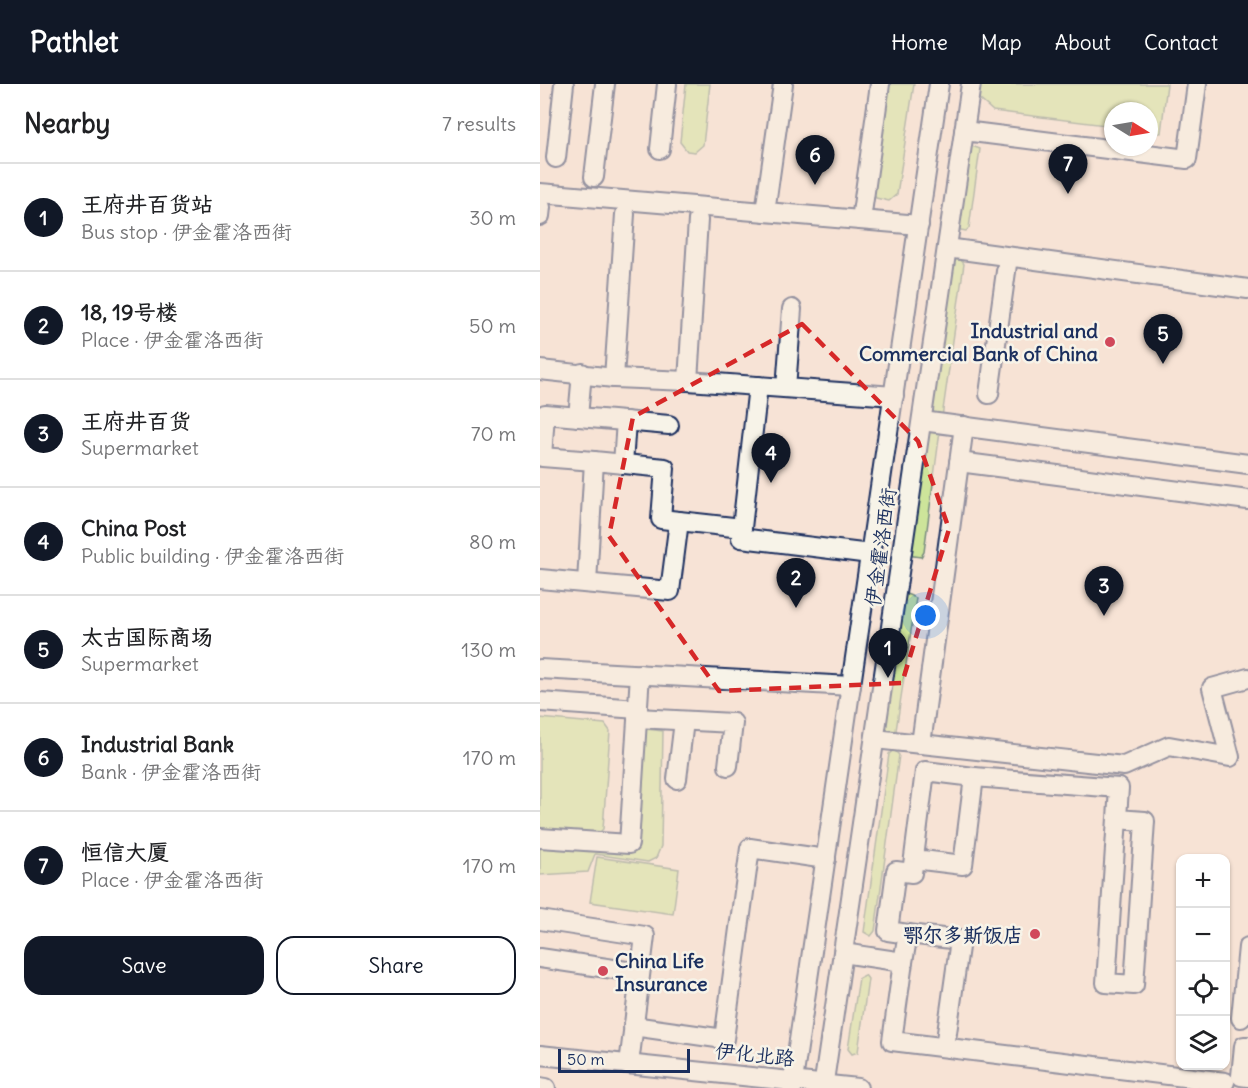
<!DOCTYPE html>
<meta charset="utf-8">
<style>
:root{--surface:#fff;--page:#f6f6f6;--text:#202124;--muted:#757577;--line:#e0e0e0;--accent:#111827}
body{margin:0;font-family:Delius,"LXGW WenKai TC",sans-serif;background:var(--page);color:var(--text)}
.controls{position:absolute;right:18px;bottom:18px;display:grid;overflow:hidden;border-radius:12px;box-shadow:0 2px 4px #0004}
.controls button{width:54px;height:54px;display:grid;place-items:center;padding:0;border:0;border-bottom:2px solid var(--line);background:var(--surface);color:var(--text);font:30px sans-serif}
.compass{position:absolute;left:564px;top:18px;width:54px;height:54px;border-radius:50%;background:var(--surface);box-shadow:0 2px 4px #0004;rotate:101deg}
.scale{position:absolute;left:18px;bottom:15px;width:132px;box-sizing:border-box;padding-left:6px;border:3px solid #1b2f5e;border-top:0;font-size:16px;line-height:21px;white-space:nowrap;color:#1b2f5e;-webkit-text-stroke:4px #f7f3e8;paint-order:stroke}
.you{position:absolute;left:386px;top:532px;width:21px;height:21px;margin:-15px;border:4px solid #fff;border-radius:50%;background:#1a73e8;box-shadow:0 0 0 9px #1a73e833}
.badge{display:grid;place-items:center;width:39px;height:39px;border-radius:50%;background:var(--accent);color:#fff;font-size:20px;font-weight:700}
.pin{position:absolute;translate:-50% -50px;filter:drop-shadow(0 2px 3px #0008)}
.pin::after{content:'';position:absolute;top:32px;width:21px;height:18px;background:inherit;clip-path:polygon(0 0,100% 0,50% 100%)}
.list{margin:0;padding:0;list-style:none}
h2{display:flex;justify-content:space-between;align-items:center;height:78px;margin:0;padding:0 24px;font-size:26px}
h2 small{font-size:20px;font-weight:400;color:var(--muted)}
.list li{display:grid;grid-template-columns:39px 1fr auto;gap:18px;align-items:center;box-sizing:border-box;height:108px;padding:0 24px;border-top:2px solid var(--line)}
.list b{display:block;font-size:22px;white-space:nowrap}
.list p{margin:0;font-size:20px;white-space:nowrap;color:var(--muted)}
.list em{font-size:20px;font-style:normal;color:var(--muted)}
.actions{display:flex;gap:12px;padding:18px 24px}
.actions a{flex:1;padding:14px 0;border:2px solid var(--accent);border-radius:18px;text-align:center;font-size:21px;color:var(--accent)}
.actions .main{background:var(--accent);color:#fff}
.icon{flex:none;width:33px;height:33px;fill:none;stroke:currentColor;stroke-width:2;stroke-linecap:round;stroke-linejoin:round}
.map{position:relative;flex:none;width:708px;height:1004px;overflow:hidden}
header{display:flex;align-items:center;gap:36px;box-sizing:border-box;height:84px;padding:0 30px;background:var(--accent);color:#fff}
header strong{font-size:28px}
nav{display:flex;gap:33px;margin-inline-start:auto;font-size:21px}
main{display:flex}
aside{flex:1;background:var(--surface)}
.map>svg:first-child{display:block}
.green{fill:#cde49a;stroke:#748a7c;stroke-width:1.5}
.lines{fill:none;stroke-linecap:round;stroke-linejoin:round}
.minor-casing{stroke:#1b2f5e;stroke-width:22}
.minor{stroke:#f7f3e8;stroke-width:18}
.marked{fill:none;stroke:#d62828;stroke-width:4.5;stroke-dasharray:12 8;stroke-linejoin:round}
.poi-dot{fill:#d1495b;stroke:#f7f3e8;stroke-width:2}
.labels{text-anchor:middle;dominant-baseline:central;stroke-width:5;stroke-linejoin:round;paint-order:stroke}
.poi-label{font-size:20px;font-weight:bold;fill:#1b2f5e;stroke:#f7f3e8;text-anchor:end}
.street-label{font-size:20px;fill:#1b2f5e;stroke:#f7f3e8}
</style>
<header>
<strong>Pathlet</strong>
<nav><a>Home</a><a>Map</a><a>About</a><a>Contact</a></nav>
</header>
<main>
<aside>
<h2>Nearby<small>7 results</small></h2>
<ul class="list">
<li><span class="badge">1</span><div><b>王府井百货站</b><p>Bus stop · 伊金霍洛西街</p></div><em>30 m</em></li>
<li><span class="badge">2</span><div><b>18, 19号楼</b><p>Place · 伊金霍洛西街</p></div><em>50 m</em></li>
<li><span class="badge">3</span><div><b>王府井百货</b><p>Supermarket</p></div><em>70 m</em></li>
<li><span class="badge">4</span><div><b>China Post</b><p>Public building · 伊金霍洛西街</p></div><em>80 m</em></li>
<li><span class="badge">5</span><div><b>太古国际商场</b><p>Supermarket</p></div><em>130 m</em></li>
<li><span class="badge">6</span><div><b>Industrial Bank</b><p>Bank · 伊金霍洛西街</p></div><em>170 m</em></li>
<li><span class="badge">7</span><div><b>恒信大厦</b><p>Place · 伊金霍洛西街</p></div><em>170 m</em></li>
</ul>
<div class="actions"><a class="main">Save</a><a>Share</a></div>
</aside>
<div class="map">
<svg width="708" height="1004" viewBox="0 0 708 1004">
<rect width="100%" height="100%" fill="#f7e3d6"/>
<filter id="ink" filterUnits="userSpaceOnUse"><feTurbulence type="fractalNoise" baseFrequency=".0167" numOctaves="2"/><feDisplacementMap in="SourceGraphic" scale="12" xChannelSelector="R" yChannelSelector="G"/><feConvolveMatrix kernelMatrix="1 2 1 2 8 2 1 2 1" color-interpolation-filters="sRGB"/></filter>
<g filter="url(#ink)">
<g class="green">
<path d="M146,0H170L163,61L155,68L147,67L140,58Z"/>
<path d="M345,0H374L357,110L349,117L336,114L331,106Z"/>
<path d="M439,0H627L621,49L609,48V27H573V42L453,27L437,13Z"/>
<path d="M432,62L440,65L429,144L426,147L421,146L416,141L427,68Z"/>
<path d="M415,175L421,176L424,180L402,333L387,328L410,180Z"/>
<path d="M385,345L400,347L384,468L381,473L367,471Z"/>
<path d="M364,509L376,514L355,653L342,648Z"/>
<path d="M0,634L65,640L70,647L63,745L59,749L0,745Z"/>
<path d="M106,645L123,647L121,762L116,774L108,778L55,770L48,788L0,791V763L98,760Z"/>
<path d="M354,666L359,671L335,847L331,852L324,848L349,670Z"/>
<path d="M57,773L139,785L133,830L50,818Z"/>
<path d="M325,891L328,895L318,968L312,970L308,965L319,894Z"/>
</g>
<g class="lines">
<g class="minor-casing">
<g id="minor">
<path d="M424,47L647,75L657,0"/>
<path d="M120,65L127,0"/>
<path d="M16,74L24,0"/>
<path d="M54,93L65,0"/>
<path d="M0,109L379,141"/>
<path d="M225,128L243,0"/>
<path d="M0,132L1,123"/>
<path d="M321,136L340,0"/>
<path d="M407,164L708,205"/>
<path d="M0,286L74,294L148,297L354,312"/>
<path d="M74,294L85,130"/>
<path d="M148,297L158,136"/>
<path d="M246,304L252,225"/>
<path d="M449,310L468,173"/>
<path d="M38,333L42,289"/>
<path d="M382,337L708,380"/>
<path d="M54,377L2,373L5,330L129,341"/>
<path d="M419,378L708,416"/>
<path d="M83,380L86,337"/>
<path d="M202,444L218,302"/>
<path d="M0,495L130,507L139,437L202,444L201,454L330,470"/>
<path d="M47,499L54,377L125,384L121,435L139,437"/>
<path d="M0,585L311,602"/>
<path d="M0,618L98,625"/>
<path d="M97,634L193,639L188,682"/>
<path d="M335,655L584,682L629,662L690,673L672,604L708,594"/>
<path d="M381,660L424,342"/>
<path d="M434,693L579,704L566,899L594,901L605,737L577,735"/>
<path d="M137,695L144,637"/>
<path d="M0,754L89,760L100,590"/>
<path d="M0,836L105,852L89,980"/>
<path d="M368,850L348,847L356,787L372,789L385,687L434,693L423,781L374,775"/>
<path d="M303,869L363,878L352,957L685,998"/>
<path d="M0,874L100,889"/>
<path d="M363,878L368,850L420,856L405,963"/>
<path d="M701,934L708,863"/>
<path d="M93,942L184,955L210,764L286,775"/>
<path d="M708,962H704L701,992L708,993"/>
<path d="M0,971L318,1004"/>
<path d="M0,1003L6,1004"/>
<path d="M252,1004L399,0"/>
<path d="M283,1004L431,0"/>
</g>
</g>
<use href="#minor" class="minor"/>
</g>
</g>
<path d="M0 0H708V1004H0ZM262,240L378,357L409,445L362,599L179,607L69,452L93,333Z" fill="#f7e3d6" fill-opacity=".55" fill-rule="evenodd"/>
<path class="marked" d="M262,240L378,357L409,445L362,599L179,607L69,452L93,333Z"/>
<g class="poi-dot">
<circle cx="570" cy="258" r="6"/>
<circle cx="495" cy="850" r="6"/>
<circle cx="63" cy="887" r="6"/>
</g>
<g class="labels">
<g class="poi-label">
<text x="558" y="246">Industrial and<tspan x="558" dy="23">Commercial Bank of China</tspan></text>
<text x="483" y="850">鄂尔多斯饭店</text>
<text x="75" y="876" text-anchor="start">China Life<tspan x="75" dy="23">Insurance</tspan></text>
</g>
<g class="street-label">
<text transform="translate(340 463) rotate(-82)">伊金霍洛西街</text>
<text transform="translate(215 970) rotate(6)">伊化北路</text>
</g>
</g>
</svg>
<div class="controls">
<button>+</button>
<button>−</button>
<button><svg class="icon" aria-label="locate" viewBox="0 0 24 24"><circle cx="12" cy="12" r="6"/><path d="M12 2v4M12 18v4M2 12h4M18 12h4"/></svg></button>
<button><svg class="icon" aria-label="layers" viewBox="0 0 24 24"><path d="M12 4l9 5-9 5-9-5zM3 14l9 5 9-5"/></svg></button>
</div>
<svg class="compass" viewBox="-18 -18 36 36"><path d="M0-13l5 13h-10z" fill="#e53935"/><path d="M0 13l5-13h-10z" fill="#757577"/></svg>
<div class="scale">50 m</div>
<div class="you"></div>
<div class="pin badge" style="left:348px;top:594px">1</div>
<div class="pin badge" style="left:256px;top:524px">2</div>
<div class="pin badge" style="left:564px;top:532px">3</div>
<div class="pin badge" style="left:231px;top:399px">4</div>
<div class="pin badge" style="left:623px;top:280px">5</div>
<div class="pin badge" style="left:275px;top:101px">6</div>
<div class="pin badge" style="left:528px;top:110px">7</div>
</div>
</main>
